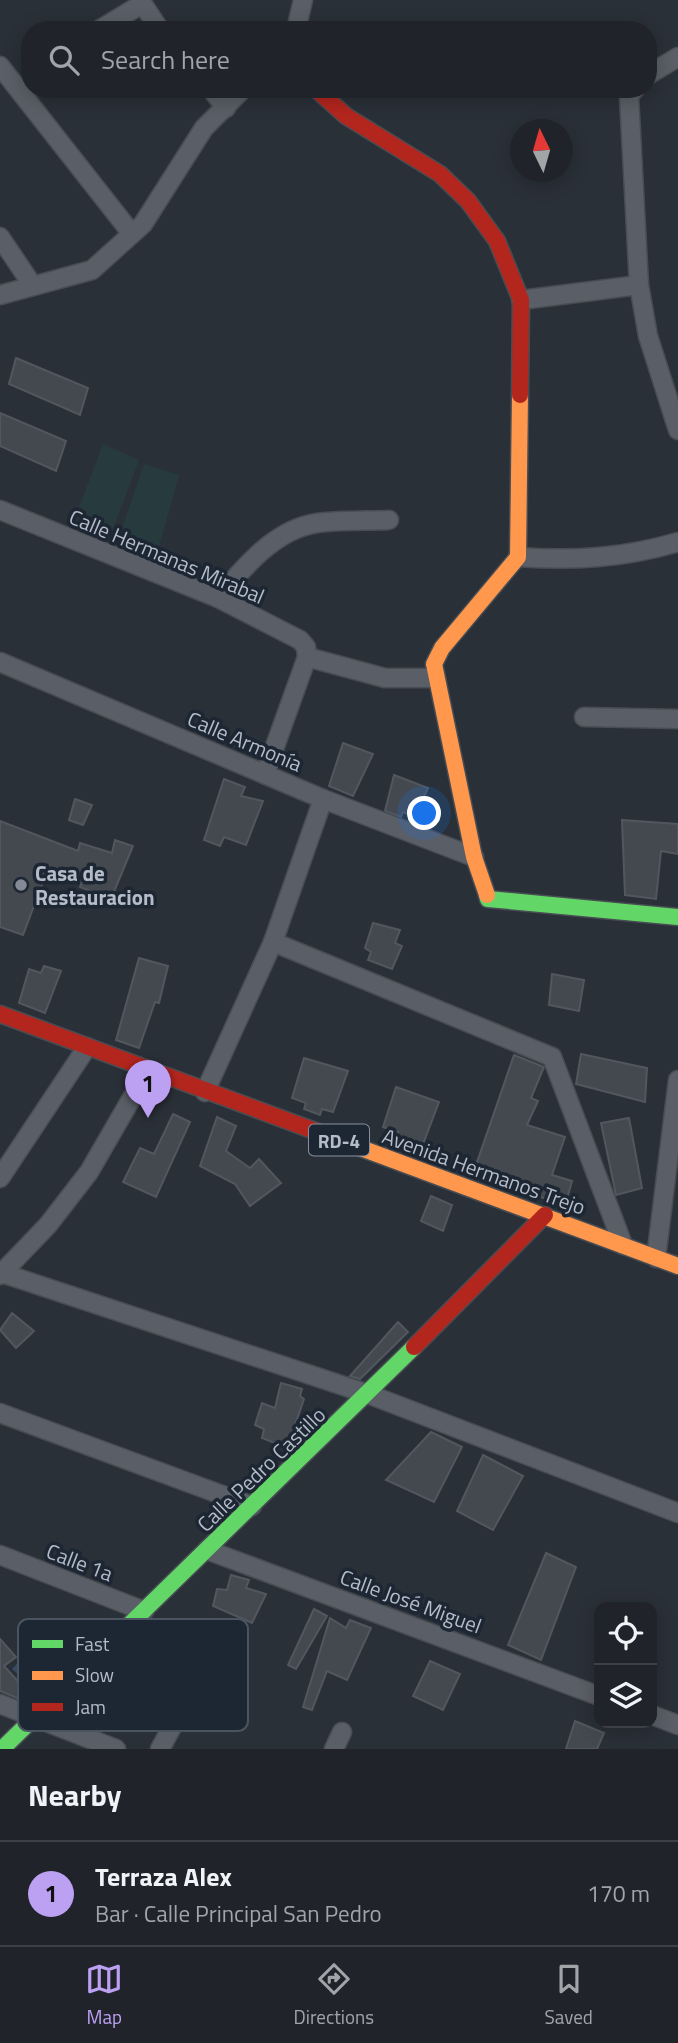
<!DOCTYPE html>
<meta charset="utf-8">
<style>
:root{--surface:#20242a;--page:#282c32;--text:#f1f3f6;--muted:#a2a4a8;--line:#3d4147;--accent:#bca0f2}
body{margin:0;font-family:"Titillium Web",sans-serif;background:var(--page);color:var(--text)}
.controls{position:absolute;right:21px;bottom:21px;display:grid;overflow:hidden;border-radius:14px;box-shadow:0 4px 18px #0003}
.controls button{width:63px;height:63px;display:grid;place-items:center;padding:0;border:0;border-bottom:2px solid var(--line);background:var(--surface);color:var(--text);font:35px sans-serif}
.compass{position:absolute;left:510px;top:119px;width:63px;height:63px;border-radius:50%;background:var(--surface);box-shadow:0 4px 18px #0003;rotate:355deg}
.you{position:absolute;left:425px;top:814px;width:24px;height:24px;margin:-18px;border:5px solid #fff;border-radius:50%;background:#1a73e8;box-shadow:0 0 0 10px #1a73e833}
.badge{display:grid;place-items:center;width:46px;height:46px;border-radius:50%;background:var(--accent);color:#111;font-size:23px;font-weight:700}
.pin{position:absolute;translate:-50% -58px;filter:drop-shadow(0 2px 4px #0008)}
.pin::after{content:'';position:absolute;top:37px;width:24px;height:21px;background:inherit;clip-path:polygon(0 0,100% 0,50% 100%)}
.list{margin:0;padding:0;list-style:none}
h2{display:flex;justify-content:space-between;align-items:center;height:91px;margin:0;padding:0 28px;font-size:30px}
h2 small{font-size:23px;font-weight:400;color:var(--muted)}
.list li{display:grid;grid-template-columns:46px 1fr auto;gap:21px;align-items:center;box-sizing:border-box;height:105px;padding:0 28px;border-top:2px solid var(--line)}
.list b{display:block;font-size:26px;white-space:nowrap}
.list p{margin:0;font-size:23px;white-space:nowrap;color:var(--muted)}
.list em{font-size:23px;font-style:normal;color:var(--muted)}
.icon{flex:none;width:38px;height:38px;fill:none;stroke:currentColor;stroke-width:2;stroke-linecap:round;stroke-linejoin:round}
.map{position:relative;flex:none;width:678px;height:1749px;overflow:hidden}
.search{position:absolute;background:var(--surface);box-shadow:0 4px 18px #0003;left:21px;right:21px;top:21px;height:77px;display:flex;align-items:center;gap:18px;box-sizing:border-box;padding:0 24px;border-radius:28px;color:var(--muted);font-size:26px}
.sheet{height:196px;background:var(--surface)}
nav{display:flex;justify-content:space-around;align-items:center;box-sizing:border-box;height:98px;border-top:2px solid var(--line);background:var(--surface);font-size:19px;color:var(--muted)}
nav a{display:grid;justify-items:center;gap:4px}
nav .on{color:var(--accent)}
.map>svg:first-child{display:block}
.green{fill:#273a3e}
.water{fill:#384963}
.building{fill:#444950;stroke:#52575f;stroke-width:2}
.lines{fill:none;stroke-linecap:round;stroke-linejoin:round}
.street-casing{stroke:#484c53;stroke-width:21}
.fast-casing{stroke:#484c53;stroke-width:19}
.slow-casing{stroke:#484c53;stroke-width:19}
.jam-casing{stroke:#484c53;stroke-width:19}
.street{stroke:#5a5e66;stroke-width:18}
.fast{stroke:#63d668;stroke-width:16}
.slow{stroke:#ff974d;stroke-width:16}
.jam{stroke:#b3261e;stroke-width:16}
.poi-dot{fill:#848b96;stroke:#1d2633;stroke-width:2.5}
.labels{text-anchor:middle;dominant-baseline:central;stroke-width:7;stroke-linejoin:round;paint-order:stroke}
.shield{fill:#1d2633;stroke:#878f9c;stroke-width:2}
.shield-label{font-size:19px;font-weight:bold;fill:#b4bcc9}
.street-label{font-size:21px;fill:#b4bcc9;stroke:#1d2633}
.poi-label{font-size:21px;font-weight:bold;fill:#b4bcc9;stroke:#1d2633;text-anchor:start}
.key{fill:#1d2633;stroke:#4a5360;stroke-width:2}
.key-label{font-size:19px;fill:#b4bcc9}
</style>
<div class="map">
<svg width="678" height="1749" viewBox="0 0 678 1749">
<rect width="100%" height="100%" fill="#2a3038"/>
<g class="green">
<path d="M103,444L139,460L113,529L77,513Z"/>
<path d="M144,464L179,475L158,551L120,534Z"/>
</g>
<path class="water" d="M31,1649L39,1660L20,1676L12,1669Z"/>
<g class="building">
<path d="M16,358L88,388L80,415L9,384Z"/>
<path d="M0,413L66,441L56,471L0,446Z"/>
<path d="M343,743L373,754L353,796L329,786Z"/>
<path d="M394,775L428,788L415,817L403,812L401,817L385,811Z"/>
<path d="M224,779L245,787L241,796L263,801L246,845L224,837L220,846L204,840Z"/>
<path d="M75,799L92,805L83,825L69,820Z"/>
<path d="M622,820L678,824V854L661,851L656,899L625,895Z"/>
<path d="M0,821L78,851L80,843L112,853L115,840L133,846L111,899L80,887L82,882L48,869L23,935L0,927Z"/>
<path d="M373,923L400,930L395,943L402,946L392,969L368,960L371,952L365,948Z"/>
<path d="M139,958L168,966L159,1003L155,1002L139,1048L116,1040Z"/>
<path d="M44,966L61,971L45,1013L19,1003L29,969L41,973Z"/>
<path d="M552,974L584,980L579,1011L549,1005Z"/>
<path d="M581,1054L647,1068L645,1102L576,1084Z"/>
<path d="M514,1055L544,1067L531,1098L538,1101L527,1125L565,1137L552,1175L572,1181L565,1206L511,1186L512,1183L475,1168Z"/>
<path d="M304,1058L348,1071L333,1112L322,1109L320,1115L304,1109L306,1103L292,1098Z"/>
<path d="M396,1087L439,1102L420,1152L395,1143L398,1132L383,1127Z"/>
<path d="M173,1114L190,1122L156,1197L123,1182L140,1148L154,1154Z"/>
<path d="M217,1117L236,1126L226,1151L250,1168L259,1159L281,1183L250,1206L235,1184L200,1166Z"/>
<path d="M629,1118L642,1188L616,1195L601,1123Z"/>
<path d="M431,1196L452,1205L443,1231L421,1221Z"/>
<path d="M12,1313L34,1331L16,1348L0,1330Z"/>
<path d="M398,1322L408,1332L360,1379L350,1376Z"/>
<path d="M281,1383L302,1389L300,1396L304,1399L287,1448L262,1438L264,1429L255,1425L262,1403L275,1408Z"/>
<path d="M431,1432L462,1447L434,1502L386,1480Z"/>
<path d="M483,1455L523,1476L493,1530L457,1511Z"/>
<path d="M546,1553L576,1567L541,1660L508,1645Z"/>
<path d="M231,1575L249,1580L246,1588L266,1594L252,1623L213,1606L217,1589L227,1590Z"/>
<path d="M314,1609L327,1616L296,1669L288,1665Z"/>
<path d="M330,1618L346,1628L350,1620L371,1628L347,1680L327,1671L312,1710L303,1707Z"/>
<path d="M0,1639L16,1657L4,1666L23,1687L46,1662L58,1673L28,1702L22,1695L17,1698L0,1691Z"/>
<path d="M430,1661L460,1674L443,1710L413,1696Z"/>
<path d="M575,1721L604,1733L597,1749H566Z"/>
</g>
<g class="lines">
<g class="street-casing">
<g id="street">
<path d="M140,0L160,30"/>
<path d="M99,30L142,4"/>
<path d="M296,30L303,0"/>
<path d="M0,66L132,234"/>
<path d="M648,75L678,57"/>
<path d="M211,89L226,108"/>
<path d="M635,89L629,96L639,285L648,336L678,430"/>
<path d="M0,237L33,286"/>
<path d="M0,295L92,270L143,224L204,128L243,89"/>
<path d="M521,300L639,285"/>
<path d="M0,510L218,598L300,640L306,647L307,657L265,774"/>
<path d="M518,557C574,561 624,558 678,542"/>
<path d="M218,598C243,568 275,529 317,523C341,520 365,521 389,520"/>
<path d="M307,657L385,678H436"/>
<path d="M0,662L323,799L474,857"/>
<path d="M584,717L678,719"/>
<path d="M273,942L552,1057L623,1245"/>
<path d="M205,1092L273,942L323,799"/>
<path d="M0,1178L87,1047"/>
<path d="M656,1258L678,1080"/>
<path d="M2,1273L368,1394L678,1513"/>
<path d="M0,1275L48,1225L89,1172L148,1070"/>
<path d="M0,1413L252,1506"/>
<path d="M207,1550L599,1696"/>
<path d="M0,1555L144,1611"/>
<path d="M0,1704L116,1749"/>
<path d="M652,1715L678,1725"/>
<path d="M160,1749L214,1650"/>
<path d="M334,1749L342,1732"/>
</g>
</g>
<g class="fast-casing">
<g id="fast">
<path d="M487,895L488,899L678,917"/>
<path d="M2,1749L414,1347"/>
</g>
</g>
<g class="slow-casing">
<g id="slow">
<path d="M487,895L474,857L434,664L442,648L518,557L520,395"/>
<path d="M350,1144L678,1266"/>
</g>
</g>
<g class="jam-casing">
<g id="jam">
<path d="M316,89L346,116L440,174L468,201L497,241L521,300L520,395"/>
<path d="M0,1014L350,1144"/>
<path d="M414,1347L545,1215"/>
</g>
</g>
<use href="#street" class="street"/>
<use href="#fast" class="fast"/>
<use href="#slow" class="slow"/>
<use href="#jam" class="jam"/>
</g>
<circle class="poi-dot" cx="21" cy="885" r="7"/>
<g class="labels">
<rect class="shield" x="309" y="1124.5" width="60" height="31" rx="5"/>
<g class="shield-label">
<text x="339" y="1140">RD-4</text>
</g>
<g class="street-label">
<text transform="translate(167 556) rotate(23)">Calle Hermanas Mirabal</text>
<text transform="translate(245 741) rotate(23)">Calle Armonía</text>
<text transform="translate(484 1171) rotate(20)">Avenida Hermanos Trejo</text>
<text transform="translate(261 1469) rotate(-44)">Calle Pedro Castillo</text>
<text transform="translate(80 1562) rotate(21)">Calle 1a</text>
<text transform="translate(411 1601) rotate(20)">Calle José Miguel</text>
</g>
<g class="poi-label">
<text x="35" y="873">Casa de<tspan x="35" dy="24">Restauracion</tspan></text>
</g>
</g>
<rect x="18" y="1619" width="230" height="112" rx="10" class="key"/>
<rect x="32" y="1640" width="31" height="8" fill="#63d668"/>
<rect x="32" y="1671" width="31" height="9" fill="#ff974d"/>
<rect x="32" y="1703" width="31" height="8" fill="#b3261e"/>
<g class="key-label">
<text x="75" y="1651">Fast</text>
<text x="75" y="1682">Slow</text>
<text x="75" y="1714">Jam</text>
</g>
</svg>
<div class="controls">
<button><svg class="icon" aria-label="locate" viewBox="0 0 24 24"><circle cx="12" cy="12" r="6"/><path d="M12 2v4M12 18v4M2 12h4M18 12h4"/></svg></button>
<button><svg class="icon" aria-label="layers" viewBox="0 0 24 24"><path d="M12 4l9 5-9 5-9-5zM3 14l9 5 9-5"/></svg></button>
</div>
<svg class="compass" viewBox="-18 -18 36 36"><path d="M0-13l5 13h-10z" fill="#e53935"/><path d="M0 13l5-13h-10z" fill="#a2a4a8"/></svg>
<div class="you"></div>
<div class="pin badge" style="left:148px;top:1118px">1</div>
<div class="search"><svg class="icon" aria-label="search" viewBox="0 0 24 24"><circle cx="10" cy="10" r="6"/><path d="M15 15l6 6"/></svg>Search here</div>
</div>
<section class="sheet">
<h2>Nearby<small></small></h2>
<ul class="list">
<li><span class="badge">1</span><div><b>Terraza Alex</b><p>Bar · Calle Principal San Pedro</p></div><em>170 m</em></li>
</ul>
</section>
<nav>
<a class="on"><svg class="icon" aria-label="map" viewBox="0 0 24 24"><path d="M3 6l6-2 6 2 6-2v14l-6 2-6-2-6 2zM9 4v14M15 6v14"/></svg>Map</a>
<a><svg class="icon" aria-label="directions" viewBox="0 0 24 24"><path d="M12 3l9 9-9 9-9-9zM9 14v-3h6M13 9l2 2-2 2"/></svg>Directions</a>
<a><svg class="icon" aria-label="saved" viewBox="0 0 24 24"><path d="M7 4h10v16l-5-4-5 4z"/></svg>Saved</a>
</nav>
